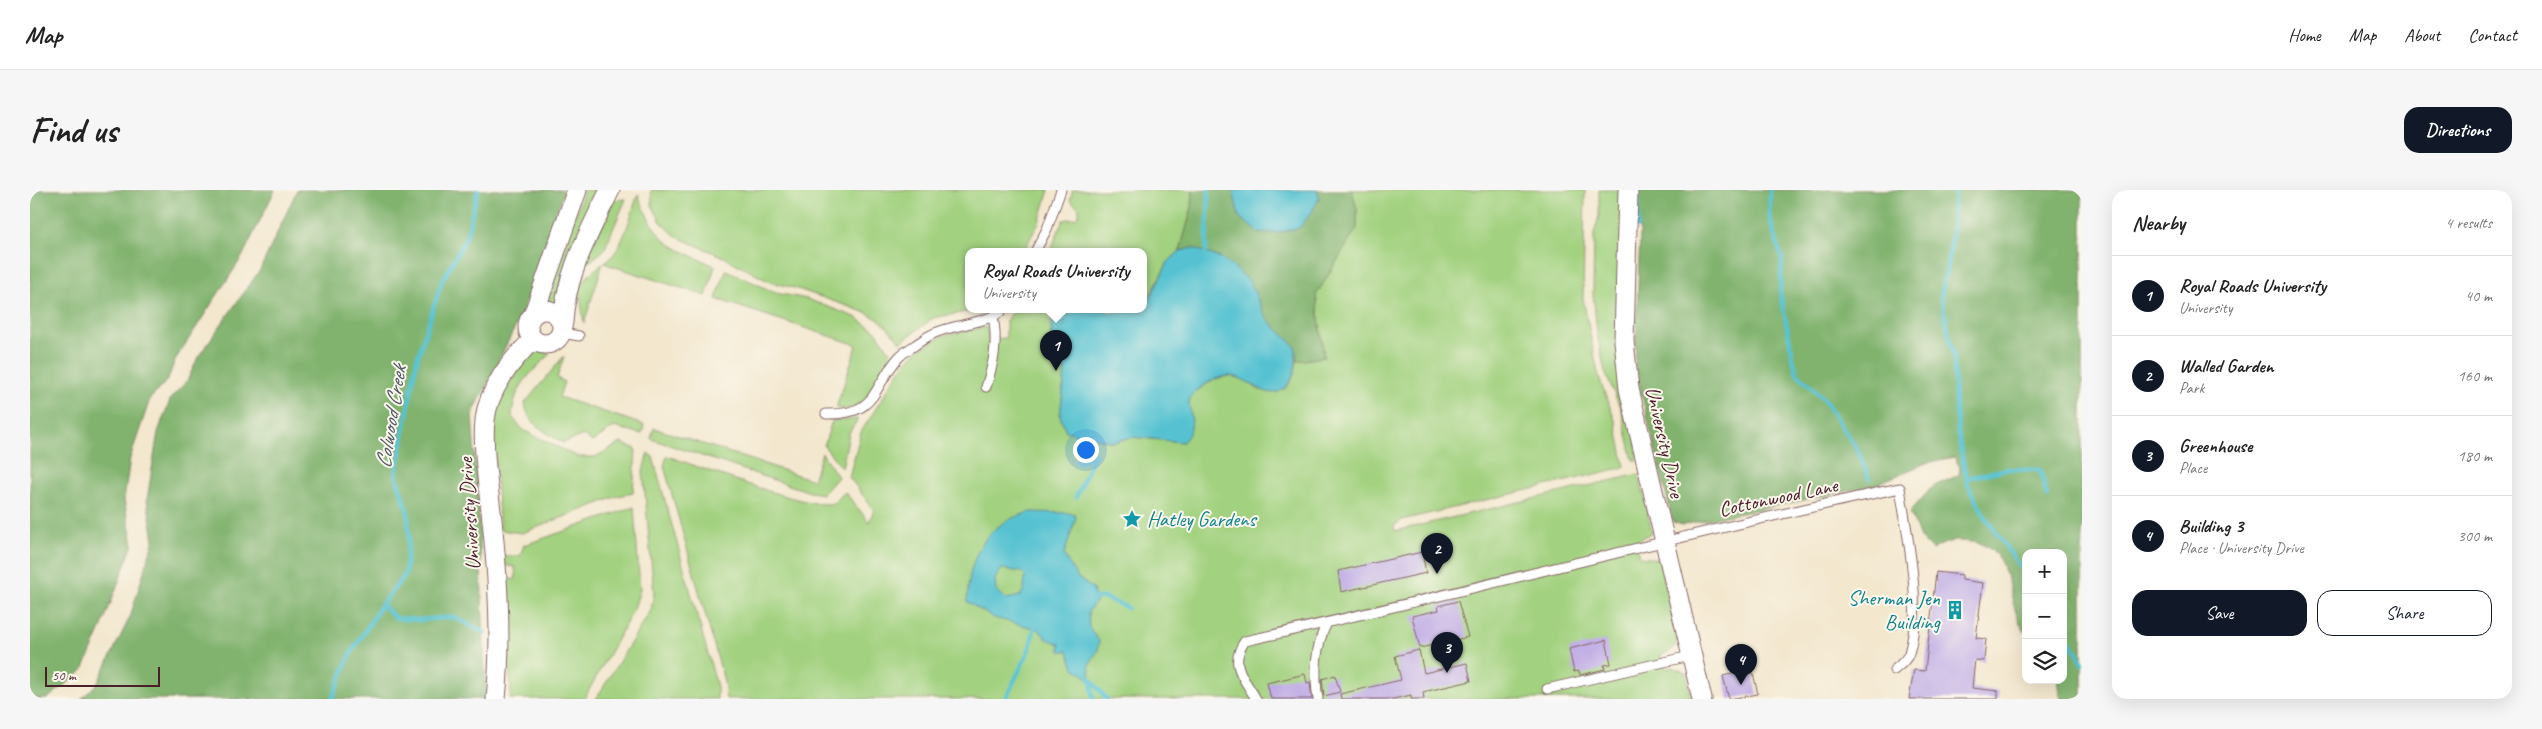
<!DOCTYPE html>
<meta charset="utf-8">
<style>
:root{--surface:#fff;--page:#f6f6f6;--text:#222;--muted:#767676;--line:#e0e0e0;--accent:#111827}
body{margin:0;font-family:Caveat,sans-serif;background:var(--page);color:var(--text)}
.controls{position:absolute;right:15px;bottom:15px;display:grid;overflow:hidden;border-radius:10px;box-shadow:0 5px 20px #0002}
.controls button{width:45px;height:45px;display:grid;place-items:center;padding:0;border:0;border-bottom:1px solid var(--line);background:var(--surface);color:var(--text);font:25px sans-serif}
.scale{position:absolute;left:15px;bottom:12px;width:115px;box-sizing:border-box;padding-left:5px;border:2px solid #4a1f2b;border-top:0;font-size:14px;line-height:18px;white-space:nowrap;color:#4a1f2b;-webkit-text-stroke:4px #fbf7ec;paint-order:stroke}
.you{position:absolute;left:1055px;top:259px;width:18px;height:18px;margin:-12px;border:4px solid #fff;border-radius:50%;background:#1a73e8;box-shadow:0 0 0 8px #1a73e833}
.badge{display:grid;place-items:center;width:32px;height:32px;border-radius:50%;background:var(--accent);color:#fff;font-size:16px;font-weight:700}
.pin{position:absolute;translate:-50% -41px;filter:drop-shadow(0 1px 2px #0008)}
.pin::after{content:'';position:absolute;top:26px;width:18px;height:15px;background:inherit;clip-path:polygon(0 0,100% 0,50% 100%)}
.popup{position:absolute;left:935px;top:58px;width:182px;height:65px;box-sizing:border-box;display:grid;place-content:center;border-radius:10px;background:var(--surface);filter:drop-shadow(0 1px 4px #0005);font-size:16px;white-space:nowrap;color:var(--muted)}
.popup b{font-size:19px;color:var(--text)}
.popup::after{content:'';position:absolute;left:50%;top:100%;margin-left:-10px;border:10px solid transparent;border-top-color:var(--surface)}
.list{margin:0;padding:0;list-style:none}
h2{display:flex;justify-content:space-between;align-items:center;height:65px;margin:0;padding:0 20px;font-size:21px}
h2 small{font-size:16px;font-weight:400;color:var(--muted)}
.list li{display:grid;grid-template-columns:32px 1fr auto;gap:15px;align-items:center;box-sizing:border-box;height:80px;padding:0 20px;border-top:1px solid var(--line)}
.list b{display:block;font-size:19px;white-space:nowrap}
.list p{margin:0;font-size:16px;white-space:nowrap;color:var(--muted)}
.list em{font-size:16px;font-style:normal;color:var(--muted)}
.actions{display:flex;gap:10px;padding:15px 20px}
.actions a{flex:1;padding:11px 0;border:1px solid var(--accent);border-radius:15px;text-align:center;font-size:18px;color:var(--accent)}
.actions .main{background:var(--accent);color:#fff}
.icon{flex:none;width:28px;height:28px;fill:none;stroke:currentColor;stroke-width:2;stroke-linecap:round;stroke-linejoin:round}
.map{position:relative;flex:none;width:2052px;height:509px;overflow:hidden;border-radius:15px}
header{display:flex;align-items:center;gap:30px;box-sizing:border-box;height:70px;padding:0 25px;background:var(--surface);border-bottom:1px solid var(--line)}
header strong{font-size:24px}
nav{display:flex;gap:28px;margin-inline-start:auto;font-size:18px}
.intro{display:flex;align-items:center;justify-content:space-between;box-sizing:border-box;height:120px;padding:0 30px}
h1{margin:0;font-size:35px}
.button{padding:12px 22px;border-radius:15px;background:var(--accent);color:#fff;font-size:18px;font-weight:700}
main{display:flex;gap:30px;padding:0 30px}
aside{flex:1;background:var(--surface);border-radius:15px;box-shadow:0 5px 20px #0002}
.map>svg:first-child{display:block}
.green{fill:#a2d17f;stroke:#767855}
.forest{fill:#81b36e;stroke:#66694c}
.water{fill:#57c2d1;stroke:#50707e;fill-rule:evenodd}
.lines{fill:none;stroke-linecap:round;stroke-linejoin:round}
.stream{stroke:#57c2d1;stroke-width:4.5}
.building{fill:#b9a4e5}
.lane-casing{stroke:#856564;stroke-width:11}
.street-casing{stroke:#856564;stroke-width:21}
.lane{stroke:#fff;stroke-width:9}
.street{stroke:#fff;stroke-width:19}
.labels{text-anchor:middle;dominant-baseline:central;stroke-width:4;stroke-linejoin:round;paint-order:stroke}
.street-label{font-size:21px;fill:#4a1f2b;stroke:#fbf7ec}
.culture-label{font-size:21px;fill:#0d838f;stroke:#fbf7ec;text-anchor:start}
.water-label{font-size:22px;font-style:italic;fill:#4f5865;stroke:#fbf7ec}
</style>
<header>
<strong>Map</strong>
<nav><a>Home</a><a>Map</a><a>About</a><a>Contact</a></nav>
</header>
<div class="intro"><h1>Find us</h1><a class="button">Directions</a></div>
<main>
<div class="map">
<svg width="2052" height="509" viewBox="0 0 2052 509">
<rect width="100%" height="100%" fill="#fbf7ec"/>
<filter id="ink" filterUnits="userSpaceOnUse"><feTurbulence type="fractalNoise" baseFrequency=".02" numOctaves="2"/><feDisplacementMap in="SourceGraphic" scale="10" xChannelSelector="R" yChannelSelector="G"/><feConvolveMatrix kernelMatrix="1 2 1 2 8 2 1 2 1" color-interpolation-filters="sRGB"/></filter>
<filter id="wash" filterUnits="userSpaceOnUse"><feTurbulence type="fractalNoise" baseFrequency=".0096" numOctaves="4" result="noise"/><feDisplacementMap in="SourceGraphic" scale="20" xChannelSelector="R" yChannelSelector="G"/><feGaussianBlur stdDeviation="1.12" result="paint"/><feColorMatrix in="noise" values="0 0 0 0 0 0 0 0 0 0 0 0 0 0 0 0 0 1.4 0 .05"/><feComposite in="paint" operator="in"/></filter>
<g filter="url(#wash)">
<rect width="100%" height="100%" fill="#f3e7ce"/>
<g class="green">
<path d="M554,0H569L537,71L527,114L516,112Z"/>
<path d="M621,0H1019L1009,32L993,62H938V120H947L903,128L871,152L851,131L837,123L768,99L738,91L694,67L647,47L631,32L622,15Z"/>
<path d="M1043,0H1163L1162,17L1150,61L1138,72L1114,117V62H1020L1033,30L1046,28L1049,24V18L1040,10Z"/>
<path d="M1322,0H1555L1553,109L1569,188L1586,233L1595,277L1372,330L1364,336L1365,341L1609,284L1622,342L1606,352L1610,367L1629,369L1648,452L1639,462L1631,465L1636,478L1643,477L1656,483L1662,509H696L694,491L634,276L637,266C665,275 782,321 803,313C807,311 811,305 815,302L839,332L844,320L819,287L831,242L872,177L888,160L912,146L956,137L959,149L976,148V131L983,120H1022L1021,146L1035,182L1030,226L1036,241L1083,252L1102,247L1153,252L1162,230L1158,216L1161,205L1184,189L1198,186L1212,188L1229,200L1255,199L1262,190L1267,171L1294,167L1286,105L1327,38V20Z"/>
<path d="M1569,0H1591L1607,270H1603L1591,219L1575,182L1567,143L1563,103L1564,44L1569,26Z"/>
<path d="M608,4C627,54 638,55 685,76L676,106L573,73L554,133L549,100C556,83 569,78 582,66C594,54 602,21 608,4Z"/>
<path d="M596,9L574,60L552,78L583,10Z"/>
<path d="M696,80L746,103L777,109L825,127L846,141L860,162C858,181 840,215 818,219C815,219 810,218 806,218L827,155L686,109Z"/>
<path d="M503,158L520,164C499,185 484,196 482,227L493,240L548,267H565L591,253L606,259L603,303L588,306L492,343L470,340L462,236L473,197Z"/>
<path d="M534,166L527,188L534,192L529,207L614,235L612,244L584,237L562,252L554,245L533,253C516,242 497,234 495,213Z"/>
<path d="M828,229L819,243L812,278L794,256L802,231Z"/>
<path d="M624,238L783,290L792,263L808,287L793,304L780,302L621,249Z"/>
<path d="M618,263L623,267L687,497V509H566L621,420L624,404L613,281Z"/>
<path d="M604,317L610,399L604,419L554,509H480L481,502L473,390L486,389L485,377L473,375L474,366H490L494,355Z"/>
</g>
<g class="forest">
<path d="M0,0H245L212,67L145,170L138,189L120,209L100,268L94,310L103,354L70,441L53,480L17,509H0Z"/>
<path d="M267,0H534L491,125L442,225L449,329L456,509H51L67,494L100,427L124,349L117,310L128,242L141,208L157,191L168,167L230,80Z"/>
<path d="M1163,0H1203L1209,27L1289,9L1287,0H1322L1327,20V38L1286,105L1294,167L1267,171V166L1236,128L1220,92L1190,68L1163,58L1150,61L1162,17Z"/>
<path d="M1606,0H2052V509H2031L2028,490H2033V363H1996V443C1975,418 1986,357 1942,352C1922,350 1919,350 1902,360L1890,348L1880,322L1902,297L1929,285L1930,277L1924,267L1896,273L1842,296L1652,335L1643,332L1605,177L1610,43Z"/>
</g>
<g class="water">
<path d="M1203,0H1287L1289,8L1282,22L1269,38L1246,43L1228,42L1209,27Z"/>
<path d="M1163,58L1190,68L1204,77L1220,92L1236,128L1265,156C1267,168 1267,183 1259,193C1240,219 1220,185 1198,186C1185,187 1173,195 1164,203C1150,214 1173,231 1153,252L1102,247L1083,252L1036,241L1030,226L1035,182L1021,146L1022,120H1077L1079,122L1114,120L1138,72L1150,61Z"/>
<path d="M1001,322L1039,323L1045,325L1046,328L1034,365L1047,387L1063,399L1066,411L1058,422L1059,437L1069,451L1068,460L1059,475L1061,487L1058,488L1044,478L1038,461H1030V454L1017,449L1008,439L964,428L937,412C939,366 954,333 1001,322ZM972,379L991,382L995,386L994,399L990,406L976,409L966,401L965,389Z"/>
</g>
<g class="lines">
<g class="stream">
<path d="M1740,0L1739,26L1752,69L1750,102L1766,182L1793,208L1828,261L1839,289"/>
<path d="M1925,0L1921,55L1911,106L1924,169L1925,214L1930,256L1938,295L1956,328L1996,386"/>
<path d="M1608,37V0"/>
<path d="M1176,62L1179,0"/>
<path d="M1937,288L1977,279L2010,280L2017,307"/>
<path d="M1046,307L1065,264L1048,273L1047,245"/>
<path d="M1065,408H1075L1098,418"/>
<path d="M352,414L365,428L389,430L424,427L455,443"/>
<path d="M2033,442L2047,462L2052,474"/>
<path d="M1059,488L1077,509"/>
<path d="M1061,490L1063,509"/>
<path d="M302,509L320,465L352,414L375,385L379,346L378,323L366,285L387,169L412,91L436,48L448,0"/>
<path d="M976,509C985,485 1001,465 1004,439"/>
</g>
</g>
<g id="blocks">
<g class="building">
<path d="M1392,362L1396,383L1311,402L1308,381Z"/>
<path d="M1906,382L1932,385V390L1953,393L1946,448L1956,449L1954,471L1945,470L1942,498L1968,501V509H1879L1884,480L1895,481Z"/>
<path d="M1428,411L1438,447L1390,458L1382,426L1409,420L1408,416Z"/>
<path d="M1576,450L1581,474L1574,475L1575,479L1550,485L1549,481L1544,482L1539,459Z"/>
<path d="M1389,460L1394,483L1437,473L1441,491L1393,502L1394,509H1381V505L1363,509H1311L1310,504L1371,490L1365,466Z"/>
<path d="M1722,479L1728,504L1699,509L1693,486Z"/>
<path d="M1275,484L1277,493L1280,492L1282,509H1241L1237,493Z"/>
<path d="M1305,485L1310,502L1294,506L1292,489Z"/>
</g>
</g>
</g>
<g filter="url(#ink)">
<use href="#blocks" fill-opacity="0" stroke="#856564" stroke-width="1"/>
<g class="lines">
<g class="lane-casing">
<g id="lane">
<path d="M1005,62L1017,39L1031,0"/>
<path d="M532,143L549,146"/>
<path d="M956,197C964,172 968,152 963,126"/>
<path d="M796,224C849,225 841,198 869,167C876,160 886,155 894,149C914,134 960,134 972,120"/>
<path d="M1517,499L1660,466"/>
<path d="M1226,509C1214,488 1198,474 1215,451C1434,403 1650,344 1870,298C1877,344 1893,418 1879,463C1877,470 1870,475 1864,480"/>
<path d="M1288,509C1284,485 1285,455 1297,433"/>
</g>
</g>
<g class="street-casing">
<g id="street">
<path d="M1598,0L1594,151L1599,199L1672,509"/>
<circle cx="515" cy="137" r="17"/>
<path d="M504,123L547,0"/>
<path d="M533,133C535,85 559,43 580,0"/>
<path d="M466,509C472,449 468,390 462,330C459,301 452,258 455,230C458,200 481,170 503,150"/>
</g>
</g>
<use href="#lane" class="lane"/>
<use href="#street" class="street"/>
</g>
</g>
<defs>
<g id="sight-bare" transform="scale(1.5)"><path d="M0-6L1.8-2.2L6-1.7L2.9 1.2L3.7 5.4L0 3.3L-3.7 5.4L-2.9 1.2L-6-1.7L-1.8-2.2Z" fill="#0f9aa8" stroke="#fbf7ec" stroke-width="2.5" paint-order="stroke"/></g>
<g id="building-bare" transform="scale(1.5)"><path d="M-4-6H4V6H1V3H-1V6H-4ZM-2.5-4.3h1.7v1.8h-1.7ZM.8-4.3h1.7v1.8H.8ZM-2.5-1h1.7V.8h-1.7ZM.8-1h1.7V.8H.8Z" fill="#0f9aa8" stroke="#fbf7ec" stroke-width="2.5" paint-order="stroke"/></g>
</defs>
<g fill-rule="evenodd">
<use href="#sight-bare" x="1102" y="329"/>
<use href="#building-bare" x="1925" y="420"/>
</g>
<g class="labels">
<g class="street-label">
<text transform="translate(1635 252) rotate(77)">University Drive</text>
<text transform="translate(1748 307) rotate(-12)">Cottonwood Lane</text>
<text transform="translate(439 324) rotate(-94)">University Drive</text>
</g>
<g class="culture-label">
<text x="1117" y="329">Hatley Gardens</text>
<text x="1910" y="408" text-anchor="end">Sherman Jen<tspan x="1910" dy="24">Building</tspan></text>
</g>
<g class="water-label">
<text transform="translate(361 227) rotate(-81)">Colwood Creek</text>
</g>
</g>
</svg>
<div class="controls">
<button>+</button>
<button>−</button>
<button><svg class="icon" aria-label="layers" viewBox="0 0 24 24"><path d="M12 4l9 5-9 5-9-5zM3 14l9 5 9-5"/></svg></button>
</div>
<div class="scale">50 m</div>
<div class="you"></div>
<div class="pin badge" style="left:1026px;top:181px">1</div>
<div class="popup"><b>Royal Roads University</b>University</div>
<div class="pin badge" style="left:1407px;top:384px">2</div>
<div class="pin badge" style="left:1417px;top:483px">3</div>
<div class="pin badge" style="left:1711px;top:495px">4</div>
</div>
<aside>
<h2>Nearby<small>4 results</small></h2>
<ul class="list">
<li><span class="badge">1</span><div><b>Royal Roads University</b><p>University</p></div><em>40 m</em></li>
<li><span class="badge">2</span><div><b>Walled Garden</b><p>Park</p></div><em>160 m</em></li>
<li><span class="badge">3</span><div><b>Greenhouse</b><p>Place</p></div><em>180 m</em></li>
<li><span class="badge">4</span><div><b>Building 3</b><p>Place · University Drive</p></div><em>300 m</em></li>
</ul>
<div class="actions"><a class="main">Save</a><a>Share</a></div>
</aside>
</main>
